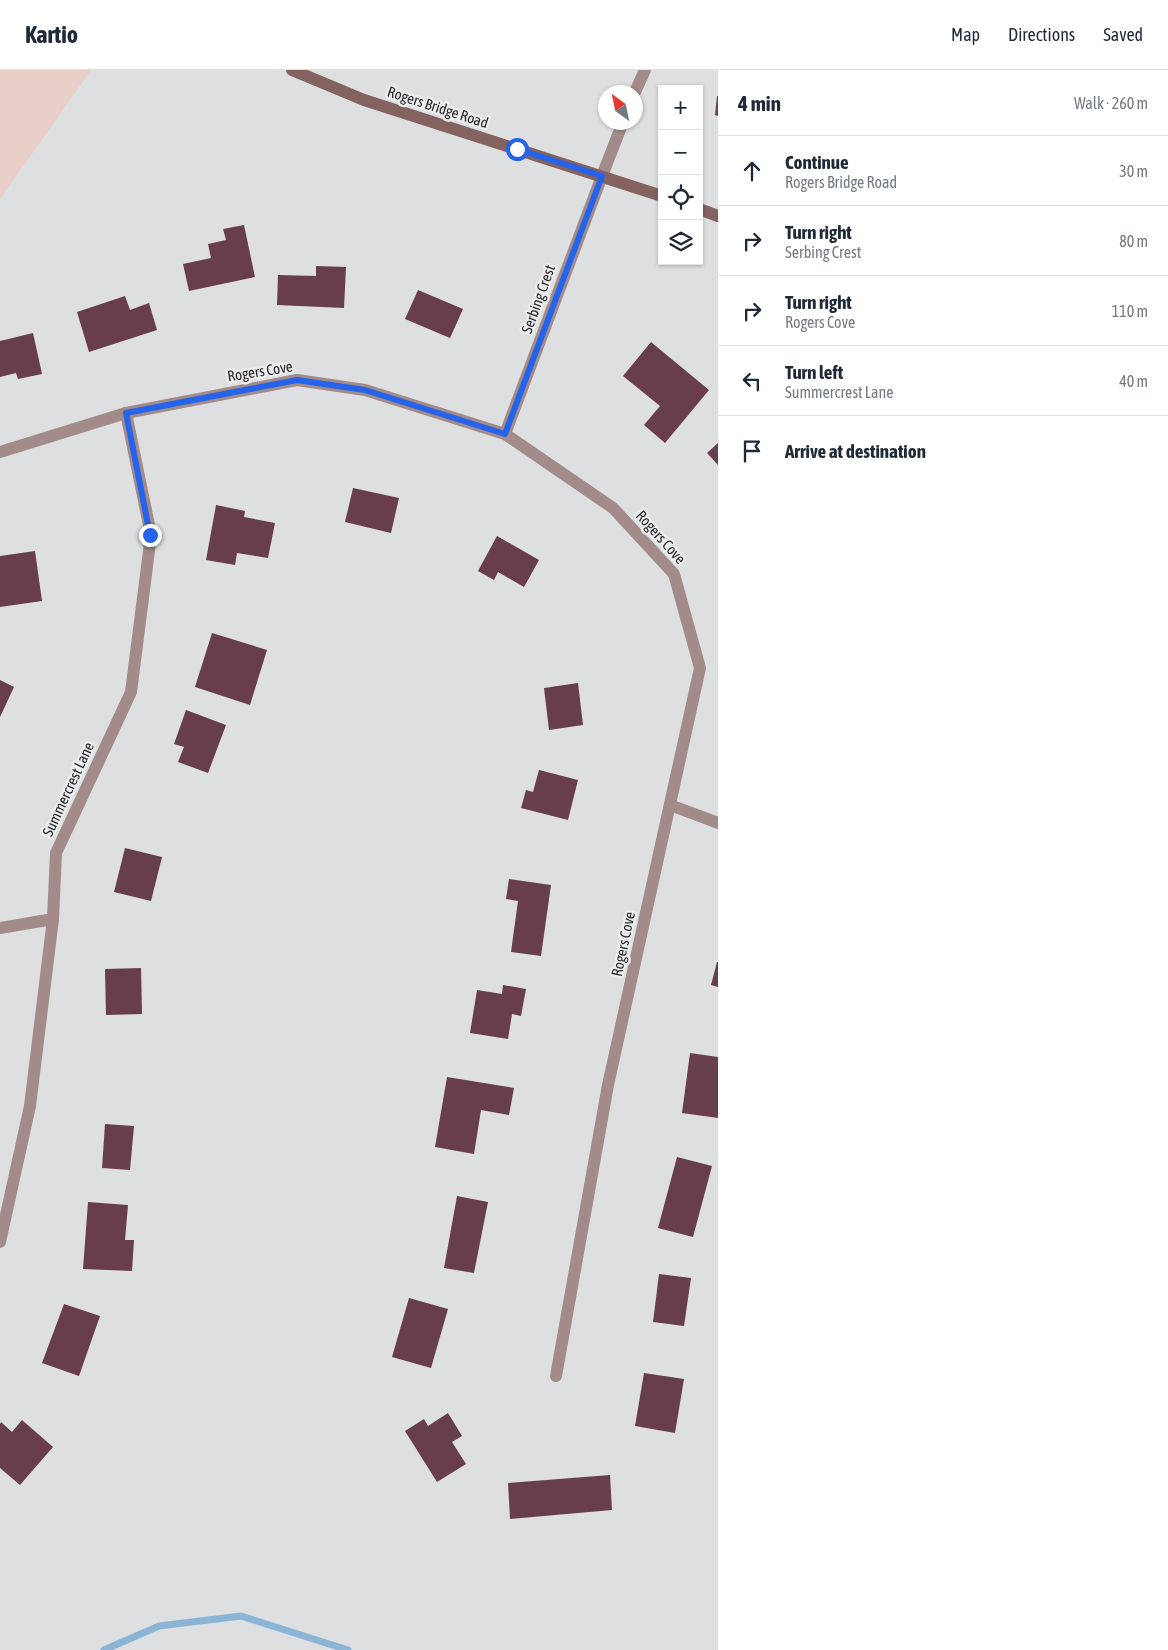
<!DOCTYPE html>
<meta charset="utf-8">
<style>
:root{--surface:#fff;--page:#f2f2f3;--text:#1f2937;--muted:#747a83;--line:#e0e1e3}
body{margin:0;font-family:"Asap Condensed",sans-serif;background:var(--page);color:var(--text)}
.controls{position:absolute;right:15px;top:15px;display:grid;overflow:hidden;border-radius:0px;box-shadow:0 1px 4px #0004}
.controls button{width:45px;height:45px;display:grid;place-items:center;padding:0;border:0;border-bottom:1px solid var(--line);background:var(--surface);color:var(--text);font:25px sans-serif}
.compass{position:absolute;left:598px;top:15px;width:45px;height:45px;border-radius:50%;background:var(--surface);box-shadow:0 1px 4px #0004;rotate:327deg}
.stop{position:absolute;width:15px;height:15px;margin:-11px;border:4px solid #2563eb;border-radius:50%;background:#fff}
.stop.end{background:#2563eb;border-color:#fff;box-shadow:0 1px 5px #0008}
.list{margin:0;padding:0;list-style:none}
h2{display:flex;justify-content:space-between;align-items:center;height:65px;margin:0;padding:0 20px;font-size:21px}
h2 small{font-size:16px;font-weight:400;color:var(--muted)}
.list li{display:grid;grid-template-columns:32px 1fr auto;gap:15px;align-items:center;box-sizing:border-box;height:70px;padding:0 20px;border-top:1px solid var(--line)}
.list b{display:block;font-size:19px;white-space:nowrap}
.list p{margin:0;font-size:16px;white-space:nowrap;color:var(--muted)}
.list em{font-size:16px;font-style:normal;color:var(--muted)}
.icon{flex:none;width:28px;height:28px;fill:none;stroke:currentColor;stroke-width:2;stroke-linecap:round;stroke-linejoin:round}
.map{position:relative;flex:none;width:718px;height:1580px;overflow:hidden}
header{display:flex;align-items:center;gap:30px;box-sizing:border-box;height:70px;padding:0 25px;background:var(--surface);border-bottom:1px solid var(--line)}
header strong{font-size:24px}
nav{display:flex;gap:28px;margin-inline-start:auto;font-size:18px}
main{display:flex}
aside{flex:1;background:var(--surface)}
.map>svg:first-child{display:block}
.commercial{fill:#e8cfc8}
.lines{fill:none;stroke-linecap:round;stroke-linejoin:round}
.stream{stroke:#8cb4d4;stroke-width:7}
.building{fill:#683d4e}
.street{stroke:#a28b89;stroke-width:12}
.secondary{stroke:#836260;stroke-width:12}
.route{stroke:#2563eb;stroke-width:6}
.labels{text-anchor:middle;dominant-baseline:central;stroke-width:5;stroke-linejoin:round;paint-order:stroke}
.street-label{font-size:15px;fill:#282829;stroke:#ebecee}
</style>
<header>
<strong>Kartio</strong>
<nav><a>Map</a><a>Directions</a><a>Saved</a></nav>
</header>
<main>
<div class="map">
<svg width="718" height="1580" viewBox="0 0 718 1580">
<rect width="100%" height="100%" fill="#dedfe1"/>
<path class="commercial" d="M0,0H91L0,129Z"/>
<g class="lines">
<path class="stream" d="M104,1580L159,1556L241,1546L348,1580"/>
</g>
<g class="building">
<path d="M717,26H718V46L715,45Z"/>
<path d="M244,155L255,207L189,221L183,194L211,188L208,174L226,170L223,159Z"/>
<path d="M316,196L346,197L344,238L277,235L278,205L316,206Z"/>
<path d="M418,220L463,239L450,268L405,249Z"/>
<path d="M125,226L130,240L149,233L157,260L89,282L77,242Z"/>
<path d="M33,263L42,304L18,309L16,303L0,307V271Z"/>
<path d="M651,272L709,320L665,373L644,355L660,336L623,306Z"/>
<path d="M718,373V395L707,383Z"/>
<path d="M353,418L399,428L391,463L345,452Z"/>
<path d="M216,435L245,441L244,447L275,453L268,488L237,483L235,495L206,490Z"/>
<path d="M497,466L539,490L524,517L498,502L494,510L478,501Z"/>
<path d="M35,481L42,531L0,537V486Z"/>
<path d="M212,563L267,580L250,635L195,617Z"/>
<path d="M0,610L14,617L0,647Z"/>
<path d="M578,613L583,655L549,660L544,618Z"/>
<path d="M186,640L226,655L208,703L178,692L184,677L174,674Z"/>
<path d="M539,700L578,710L568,750L521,738L526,720L533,722Z"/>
<path d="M125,778L162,787L151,831L114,822Z"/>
<path d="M509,809L551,815L541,886L511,882L518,831L506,829Z"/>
<path d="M717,892H718V917L711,915Z"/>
<path d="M141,898L142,944L106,945L105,899Z"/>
<path d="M503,915L526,919L521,946L512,944L508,969L470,963L477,920L502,924Z"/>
<path d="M690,983L718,987V1048L682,1043Z"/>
<path d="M447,1007L514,1018L509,1045L481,1040L474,1084L435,1077Z"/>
<path d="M105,1054L134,1056L130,1100L102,1098Z"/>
<path d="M677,1087L712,1096L693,1167L658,1158Z"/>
<path d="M457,1126L488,1132L474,1203L444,1198Z"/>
<path d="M88,1132L128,1135L125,1170H134L132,1201L83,1199Z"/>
<path d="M659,1204L691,1208L684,1256L653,1252Z"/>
<path d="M409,1228L448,1239L431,1298L392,1287Z"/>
<path d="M64,1234L100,1246L79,1306L42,1293Z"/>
<path d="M644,1303L684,1309L675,1363L635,1356Z"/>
<path d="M448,1343L462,1366L452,1372L466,1394L437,1412L405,1361L424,1349L428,1356Z"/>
<path d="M22,1350L53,1377L20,1415L0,1398V1354L1,1352L12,1362Z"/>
<path d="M610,1405L612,1440L510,1449L508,1413Z"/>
</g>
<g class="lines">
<g class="street">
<path d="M635,22L645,0"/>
<path d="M505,364L602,106L623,52"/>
<path d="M0,382L126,343L297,310L365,320L505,364L613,438L674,504L700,598L608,1015L556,1306"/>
<path d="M670,735L718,753"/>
<path d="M0,858L53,849"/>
<path d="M0,1172L30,1036L53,849L56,783L131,622L151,465L126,343"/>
</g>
<g class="secondary">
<path d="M292,0L364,30L662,126"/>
<path d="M699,139L718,146"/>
</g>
</g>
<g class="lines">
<path class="route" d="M150,465L126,343L297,310L365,320L505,364L602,106L517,79"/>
</g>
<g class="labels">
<g class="street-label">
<text transform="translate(438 37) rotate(18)">Rogers Bridge Road</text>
<text transform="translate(538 229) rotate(-70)">Serbing Crest</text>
<text transform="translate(260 301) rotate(-9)">Rogers Cove</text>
<text transform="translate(661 467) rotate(48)">Rogers Cove</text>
<text transform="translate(68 719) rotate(-65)">Summercrest Lane</text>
<text transform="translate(623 874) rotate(-78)">Rogers Cove</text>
</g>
</g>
</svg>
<div class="controls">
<button>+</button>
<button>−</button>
<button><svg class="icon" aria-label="locate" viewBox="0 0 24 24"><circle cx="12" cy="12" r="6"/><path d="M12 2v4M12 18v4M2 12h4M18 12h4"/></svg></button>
<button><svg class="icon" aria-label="layers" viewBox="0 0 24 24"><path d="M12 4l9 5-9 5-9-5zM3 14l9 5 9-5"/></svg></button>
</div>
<svg class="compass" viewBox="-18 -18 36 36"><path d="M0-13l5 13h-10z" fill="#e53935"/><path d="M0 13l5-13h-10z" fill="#747a83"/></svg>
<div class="stop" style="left:517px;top:79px"></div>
<div class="stop end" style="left:150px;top:465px"></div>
</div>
<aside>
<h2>4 min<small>Walk · 260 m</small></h2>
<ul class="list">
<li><svg class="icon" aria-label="ahead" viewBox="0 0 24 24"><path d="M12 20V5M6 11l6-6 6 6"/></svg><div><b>Continue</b><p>Rogers Bridge Road</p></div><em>30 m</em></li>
<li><svg class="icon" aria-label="right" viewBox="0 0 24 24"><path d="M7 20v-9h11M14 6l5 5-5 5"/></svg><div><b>Turn right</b><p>Serbing Crest</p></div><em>80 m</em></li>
<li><svg class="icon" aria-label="right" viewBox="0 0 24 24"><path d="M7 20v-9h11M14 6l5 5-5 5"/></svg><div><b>Turn right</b><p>Rogers Cove</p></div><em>110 m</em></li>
<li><svg class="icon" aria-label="left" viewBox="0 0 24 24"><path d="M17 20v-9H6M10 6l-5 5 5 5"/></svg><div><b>Turn left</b><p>Summercrest Lane</p></div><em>40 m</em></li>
<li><svg class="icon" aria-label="arrive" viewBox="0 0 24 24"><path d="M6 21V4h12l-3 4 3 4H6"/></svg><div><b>Arrive at destination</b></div></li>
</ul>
</aside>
</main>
